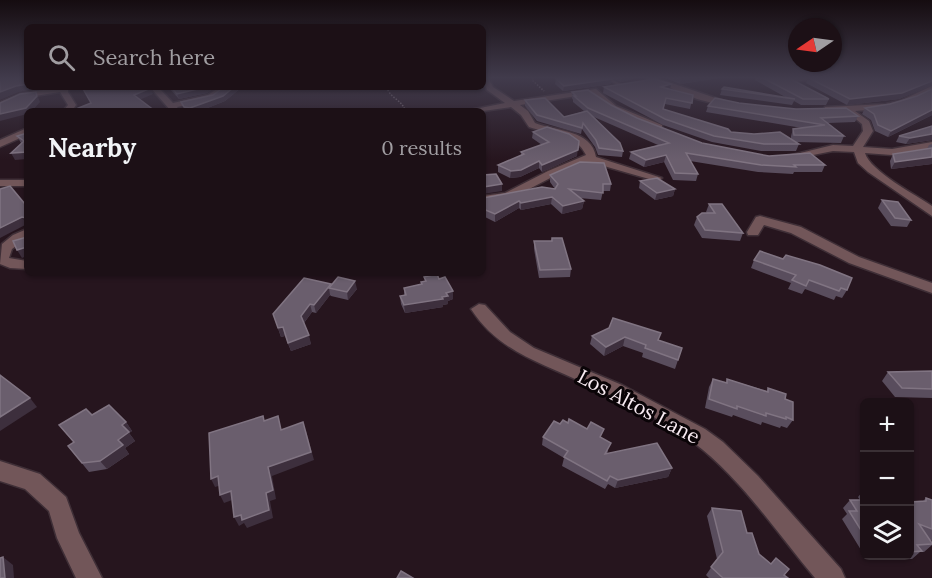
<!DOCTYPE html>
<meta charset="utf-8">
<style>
:root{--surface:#1c1016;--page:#291e23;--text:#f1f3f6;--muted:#a09da1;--line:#3a3035}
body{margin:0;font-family:Lora,serif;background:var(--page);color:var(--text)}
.controls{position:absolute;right:18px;bottom:18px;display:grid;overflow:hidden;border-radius:9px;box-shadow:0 2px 4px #0004}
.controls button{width:54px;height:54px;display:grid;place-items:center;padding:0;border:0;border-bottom:2px solid var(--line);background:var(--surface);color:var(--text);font:30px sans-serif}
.compass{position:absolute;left:788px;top:18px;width:54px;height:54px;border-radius:50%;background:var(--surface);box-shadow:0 2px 4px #0004;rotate:257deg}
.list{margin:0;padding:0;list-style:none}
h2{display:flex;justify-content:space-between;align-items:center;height:78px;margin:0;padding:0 24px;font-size:26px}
h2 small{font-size:20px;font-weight:400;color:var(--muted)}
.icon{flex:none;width:33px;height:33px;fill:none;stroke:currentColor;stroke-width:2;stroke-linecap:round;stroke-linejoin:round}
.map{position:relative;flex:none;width:932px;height:578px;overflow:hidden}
.search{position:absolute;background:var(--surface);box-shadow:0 2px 4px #0004;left:24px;top:24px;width:462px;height:66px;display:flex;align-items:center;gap:15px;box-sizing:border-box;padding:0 21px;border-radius:9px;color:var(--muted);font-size:22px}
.panel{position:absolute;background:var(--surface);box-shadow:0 2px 4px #0004;left:24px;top:108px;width:462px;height:168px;border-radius:9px}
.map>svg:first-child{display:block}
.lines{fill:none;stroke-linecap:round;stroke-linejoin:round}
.service-casing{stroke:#3f2f37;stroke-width:2}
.minor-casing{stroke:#3f2f37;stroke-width:3}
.path{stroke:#92838b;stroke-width:1.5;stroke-dasharray:1.5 1.5;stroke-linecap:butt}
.service{fill:#725659;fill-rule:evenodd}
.minor{fill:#725659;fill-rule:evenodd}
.wall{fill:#594d5d}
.shaded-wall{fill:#3d2f3d}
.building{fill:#6a5e6d;stroke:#807482;stroke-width:1.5}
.labels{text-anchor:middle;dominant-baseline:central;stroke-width:6;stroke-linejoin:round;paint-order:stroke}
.near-street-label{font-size:20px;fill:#f8ebf2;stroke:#0a0407}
</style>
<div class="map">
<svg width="932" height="578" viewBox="0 0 932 578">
<rect width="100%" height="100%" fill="#26151e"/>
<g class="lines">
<g class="service-casing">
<path id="service" d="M604,78H609L625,86L622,87Z"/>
</g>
<g class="minor-casing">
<g id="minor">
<path d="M483,78H489L493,87L514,101L596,89L616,106L662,125V129H656L610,110L589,94L520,105L528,111L535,123C556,131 592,130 596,157L662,178L656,181L590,162L556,175L512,198L483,204V196L505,193L548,171L586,155C576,133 549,134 529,127L521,115L511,107L483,111H465L505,103L487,90Z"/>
<path d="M646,78H657L736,105L732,108L697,99Z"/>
<path d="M795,78H818L789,83L785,81Z"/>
<path d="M932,86V91C902,107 889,109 855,111L869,121L873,131L863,147L892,149L932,142V148L892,155L865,153C870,171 916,195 932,206V216L868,172L858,163L854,152L833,151L793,159L788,156L833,145L853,146L863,131L862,124C847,111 843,113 825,111V107L886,104L900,101Z"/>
<path d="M60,87H68V92L76,105L72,111H63L68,105L60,92L22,98L0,108V102L20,94Z"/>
<path d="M150,87H158L173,103L208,95L220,87H229L214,99L177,107L180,111H171Z"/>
<path d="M27,128V135L0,147V140Z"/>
<rect x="0" y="180" width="27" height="6"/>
<path d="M760,216L801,227L859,257L932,283V293L849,263L791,233L764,225L758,235H748L747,232L756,217Z"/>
<path d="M27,229V238L12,249L9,258L27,261V269L10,268L0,264L2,244L13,235Z"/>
<path d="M479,304L485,305L510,332L534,348L622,385L705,429L723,442L758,476L841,569L845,578H815C776,532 742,479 693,442C660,418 621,400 584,383C541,363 498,351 471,309Z"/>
<path d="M0,461L40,474L66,497L79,533L102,578H76L57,538L49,511L25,489L0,481Z"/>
</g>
</g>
<g class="path">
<path d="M533,78L532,80L544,91"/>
<path d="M387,87C389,98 403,100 405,111"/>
</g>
<use href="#service" class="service"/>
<use href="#minor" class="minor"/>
</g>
<g class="wall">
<path d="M562,78H636L621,82L611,78V84L563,91L555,84L556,79Z"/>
<path d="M665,78H719L680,84Z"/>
<path d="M755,78H789L829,99L826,105H801L794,101L792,105L720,95L722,89L787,98L755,80Z"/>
<path d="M808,78H932V85L899,99L847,105L806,83Z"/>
<path d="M168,87H216L207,93L179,99Z"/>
<path d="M224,87H242L225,101L200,111H185L184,108L181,102L213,95Z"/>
<path d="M604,87L670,89L693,95L690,109L665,104L663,109L731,132L791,139V136L793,129L802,128L706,112L708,106L739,103L858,116L855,122L828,123L844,136L841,143L795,142L799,144L796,151H761L712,142L663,125L603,93Z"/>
<path d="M932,89V115L888,137L875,131L871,120L862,114L865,108L890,104L917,96Z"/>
<path d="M572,92L611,105L637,118L702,143L769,156L825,165L822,172H794L793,174L758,172L690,161L698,174L696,181L673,180L664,162L644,167L629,159L631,152L658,145L594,117L623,151L622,157L598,155L595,147L582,129L581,134L537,121L525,106V100L564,117L584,111L573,102V100L572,98Z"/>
<path d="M932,126V140L906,144L896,142L899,136Z"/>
<path d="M533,132L577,156L542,172L539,168L520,177L510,178L498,172V165L521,155V152L542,145L532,138Z"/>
<path d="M27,133L15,160L21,143L17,136Z"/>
<path d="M932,144V164L891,169L890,161L893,154L927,149L929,145Z"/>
<path d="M550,175L611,184L610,191H603L601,200L579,198L584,201L582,209L562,214L551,204L521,210L519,208L495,222L483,216V198L555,189L550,182Z"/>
<path d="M640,181L675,189L673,196L655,200L639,188Z"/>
<path d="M882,200L911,220L907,227L891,226L878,208Z"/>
<path d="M709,204L743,233L740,241L702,238L694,225L697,217L707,213L706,212Z"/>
<path d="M552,238L571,269L570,277L539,278L534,249V241H551Z"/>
<path d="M754,260L847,290L842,298L836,296L834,300L805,289L802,294L788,289L791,283L751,268Z"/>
<path d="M424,277L439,279L453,291V299L448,301V304L443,305V307L405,313L401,304L400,296L404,295V288L421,284V282L425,281Z"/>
<path d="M331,285L357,289L348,300L331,296L330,295L316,313L312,312L304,323L311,344L291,351L285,336L281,337L273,314Z"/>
<path d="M661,333L658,340L682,348L675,369L642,357L643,353L623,346L604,356L590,344L592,336Z"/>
<path d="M932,371V398L895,397L882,381L888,372Z"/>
<path d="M713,379L726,383L727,379L767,391L768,388L785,399L793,420L787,428L781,426L780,428L762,422L761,425L733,415L732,417L705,408L709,387Z"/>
<path d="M92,415L126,422L132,431L129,433L135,441L125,448L129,454L107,469L89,472L68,446L74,443L59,425Z"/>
<path d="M543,437L602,438L608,451L607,454L672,468L668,477L615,488L608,484L605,489L562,466L564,458L542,445Z"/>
<path d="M864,490V550H861L842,519L847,514L843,508L850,500H860L858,497Z"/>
<path d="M926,498L932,500V541L930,540L932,543V545L924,552H920L912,559L885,560L882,555H909V502L923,501Z"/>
<path d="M712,508L747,533L759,554L788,578H709L706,575L717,559L707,516Z"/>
</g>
<g class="shaded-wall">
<path d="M622,78H636L621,82Z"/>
<path d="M681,78H719L680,84Z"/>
<path d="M612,79L611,84L563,91L564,86Z"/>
<path d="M932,81V85L899,99L847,105L850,99Z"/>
<path d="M27,84V87H36L37,89L19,92L0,100V92L16,86Z"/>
<path d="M671,84L670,90L661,87Z"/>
<path d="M206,87H216L207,93L179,99L177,94Z"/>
<path d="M234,87H242L225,101L200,111H191L190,108Z"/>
<path d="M151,88L153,94L137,101L134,95Z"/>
<path d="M36,92L40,102L32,111H27V114L0,121V114Z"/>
<path d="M932,110V115L888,137L891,131Z"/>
<path d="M932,134V140L906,144L910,138Z"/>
<path d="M579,141L577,156L542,172V165Z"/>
<path d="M27,152V159L15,160L11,153Z"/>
<path d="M666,155L664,162L644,167L646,160Z"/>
<path d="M932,157V164L891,169L895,162Z"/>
<path d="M539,161V168L520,177L510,178L511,171Z"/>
<path d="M502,184V191L483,194V187Z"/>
<path d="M675,189L673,196L655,200L657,193Z"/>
<path d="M552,197L551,204L521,210V203Z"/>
<path d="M519,201V208L495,222V214Z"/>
<path d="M584,201L582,209L562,214L563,206Z"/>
<path d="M22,217L27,224L0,238V228Z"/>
<path d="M27,247V256L22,258L17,250Z"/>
<path d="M355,281L357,289L348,300L347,292Z"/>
<path d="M331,284L332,289L329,288L330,295L316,313L314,305Z"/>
<path d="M453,291V299L448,301V304L443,305V307L405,313L404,305Z"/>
<path d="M310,304L312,312L303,324L301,316Z"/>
<path d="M283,327L285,336L281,337L278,328Z"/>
<path d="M309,335L311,344L291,351L288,343Z"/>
<path d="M625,337L623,346L604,356L606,347Z"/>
<path d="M30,398L37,407L0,431V417Z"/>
<path d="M126,422L132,431L129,433L135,441L125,448L129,454L107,469L100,461L118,440L122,425Z"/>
<path d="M306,431L314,460L272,476L276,499L270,501L273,518L247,528L244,523L239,526L234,517L266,493L268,467Z"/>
<path d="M672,468L668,477L615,488L618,480Z"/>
<path d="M218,476L222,485L215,487L211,479Z"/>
<path d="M231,491L235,499L224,503L220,495Z"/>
<path d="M3,557L13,565L14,578H5Z"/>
</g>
<g class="building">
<path d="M0,78H27V84L16,86L0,92Z"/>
<path d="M562,78H611L612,79L564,86L556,79Z"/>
<path d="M763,78H789L829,99H803Z"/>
<path d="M809,78H932V81L902,93L850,99Z"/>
<path d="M654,79L671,84L661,87L693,95L692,103L666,98L663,109L728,129L731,132L754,134L780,132L799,144H764L714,136L665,119L604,87Z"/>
<path d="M82,87H150L151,88L134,95L155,111H79L82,110L76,109L91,103Z"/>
<path d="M171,87H206L177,94Z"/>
<path d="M224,87H234L223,96L190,108L184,107L181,102L213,95Z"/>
<path d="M724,87L795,99L722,89Z"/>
<path d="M932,89V110L891,131L878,125L874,114L865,108L890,104L917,96Z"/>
<path d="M588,90L611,105L637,118L702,143L769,156L810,153L825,165H794L796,167L761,165L686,153L698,174L675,173L666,155L646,160L631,152L669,143L588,108L574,96H576L572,92Z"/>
<path d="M36,92L37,96L26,108L0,114V103L20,94Z"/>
<path d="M545,98L564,117L587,111L620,143L623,151L599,148L596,140L583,123L582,128L537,115L525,100Z"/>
<path d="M715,98L739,103L796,109L846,108L858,116L821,118L844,136L794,135L793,129L825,125L708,106Z"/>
<path d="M932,126V134L910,138L899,136Z"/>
<path d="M547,127L569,134L579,141L578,150L542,165L539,161L521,170L511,171L498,165L524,154L521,152L549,142L533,132Z"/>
<path d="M27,133V152L11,153L24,141L17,136Z"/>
<path d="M932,148V157L895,162L893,154Z"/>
<path d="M580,162L604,163L611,184H603V193L569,189L584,201L563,206L552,197L521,203L519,201L495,214L483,209V198L542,187L555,189L558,184L550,175Z"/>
<path d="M496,174L502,184L483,187V175Z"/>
<path d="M657,178L675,189L657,193L640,181Z"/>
<path d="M10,186L25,204L27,203V217L25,218L22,217L0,228V189Z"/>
<path d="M882,200L898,202L911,220L895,218Z"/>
<path d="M709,204H722L743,233L705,230L697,217L702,213H715Z"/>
<path d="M27,237V247L17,250L13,241Z"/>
<path d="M552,238H562L571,269L540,270L534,241H552Z"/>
<path d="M760,251L783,259L786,255L820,265L852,278L847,290L841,288L839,291L809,280L806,286L792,280L796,275L754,260Z"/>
<path d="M437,274L439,279L445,277L453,291L446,293L448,296L442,297L443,299L404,305L400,296L406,295L404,288L422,284L421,282L426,281L424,277Z"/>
<path d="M338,277L355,281L347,292L329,288Z"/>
<path d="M304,278L331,284L314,305L310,304L301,316L309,335L288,343L283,327L278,328L273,314Z"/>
<path d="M613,318L661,333L658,340L682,348L678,360L645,348L646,345L625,337L606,347L592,336L609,328Z"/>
<path d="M932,371V389L902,388L888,372Z"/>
<path d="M0,375L30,398L0,417Z"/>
<path d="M713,379L727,383V379L768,392V388L786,394L785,399L793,402V420L786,417V419L766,413V416L737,406V409L709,399Z"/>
<path d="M109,405L126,422L122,425L129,432L118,440L123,445L100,461L82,463L68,446L74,442L59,425L86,409L92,415Z"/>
<path d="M263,416L264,421L278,416L281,430L303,422L311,452L268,467L273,490L266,493L269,510L242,520L241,515L234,517L231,491L220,495L218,476L211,479L209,433Z"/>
<path d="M569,419L587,429L591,422L604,429L600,437L611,443L605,454L657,443L672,468L618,480L610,476L607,481L564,457L568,451L543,437L554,421L560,424L563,420L568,423Z"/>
<path d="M926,498L932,500V529L919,524L932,543V544L917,545L922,551L909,552V502L926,501Z"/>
<path d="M850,500H864V535L849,511H857Z"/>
<path d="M712,508L741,511L747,533H752L759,554L771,564L776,558L789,569L784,575L788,578H723L711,567L723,552Z"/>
<path d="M3,557L5,578H0V558Z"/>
<path d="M401,571L413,578H397Z"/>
</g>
<linearGradient id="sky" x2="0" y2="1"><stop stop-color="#150c10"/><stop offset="0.49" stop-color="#413b4c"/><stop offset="1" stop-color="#413b4c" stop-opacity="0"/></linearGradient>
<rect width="932" height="159" fill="url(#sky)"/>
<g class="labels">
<g class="near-street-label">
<text transform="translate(639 406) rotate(28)">Los Altos Lane</text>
</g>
</g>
</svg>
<div class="controls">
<button>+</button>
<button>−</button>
<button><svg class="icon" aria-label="layers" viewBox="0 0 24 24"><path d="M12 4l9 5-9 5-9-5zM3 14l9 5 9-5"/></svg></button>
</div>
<svg class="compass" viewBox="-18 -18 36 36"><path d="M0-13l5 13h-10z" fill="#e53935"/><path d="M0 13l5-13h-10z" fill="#a09da1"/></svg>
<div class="search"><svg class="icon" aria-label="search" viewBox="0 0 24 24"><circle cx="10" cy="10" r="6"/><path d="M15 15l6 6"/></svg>Search here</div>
<section class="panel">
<h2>Nearby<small>0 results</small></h2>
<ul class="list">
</ul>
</section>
</div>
